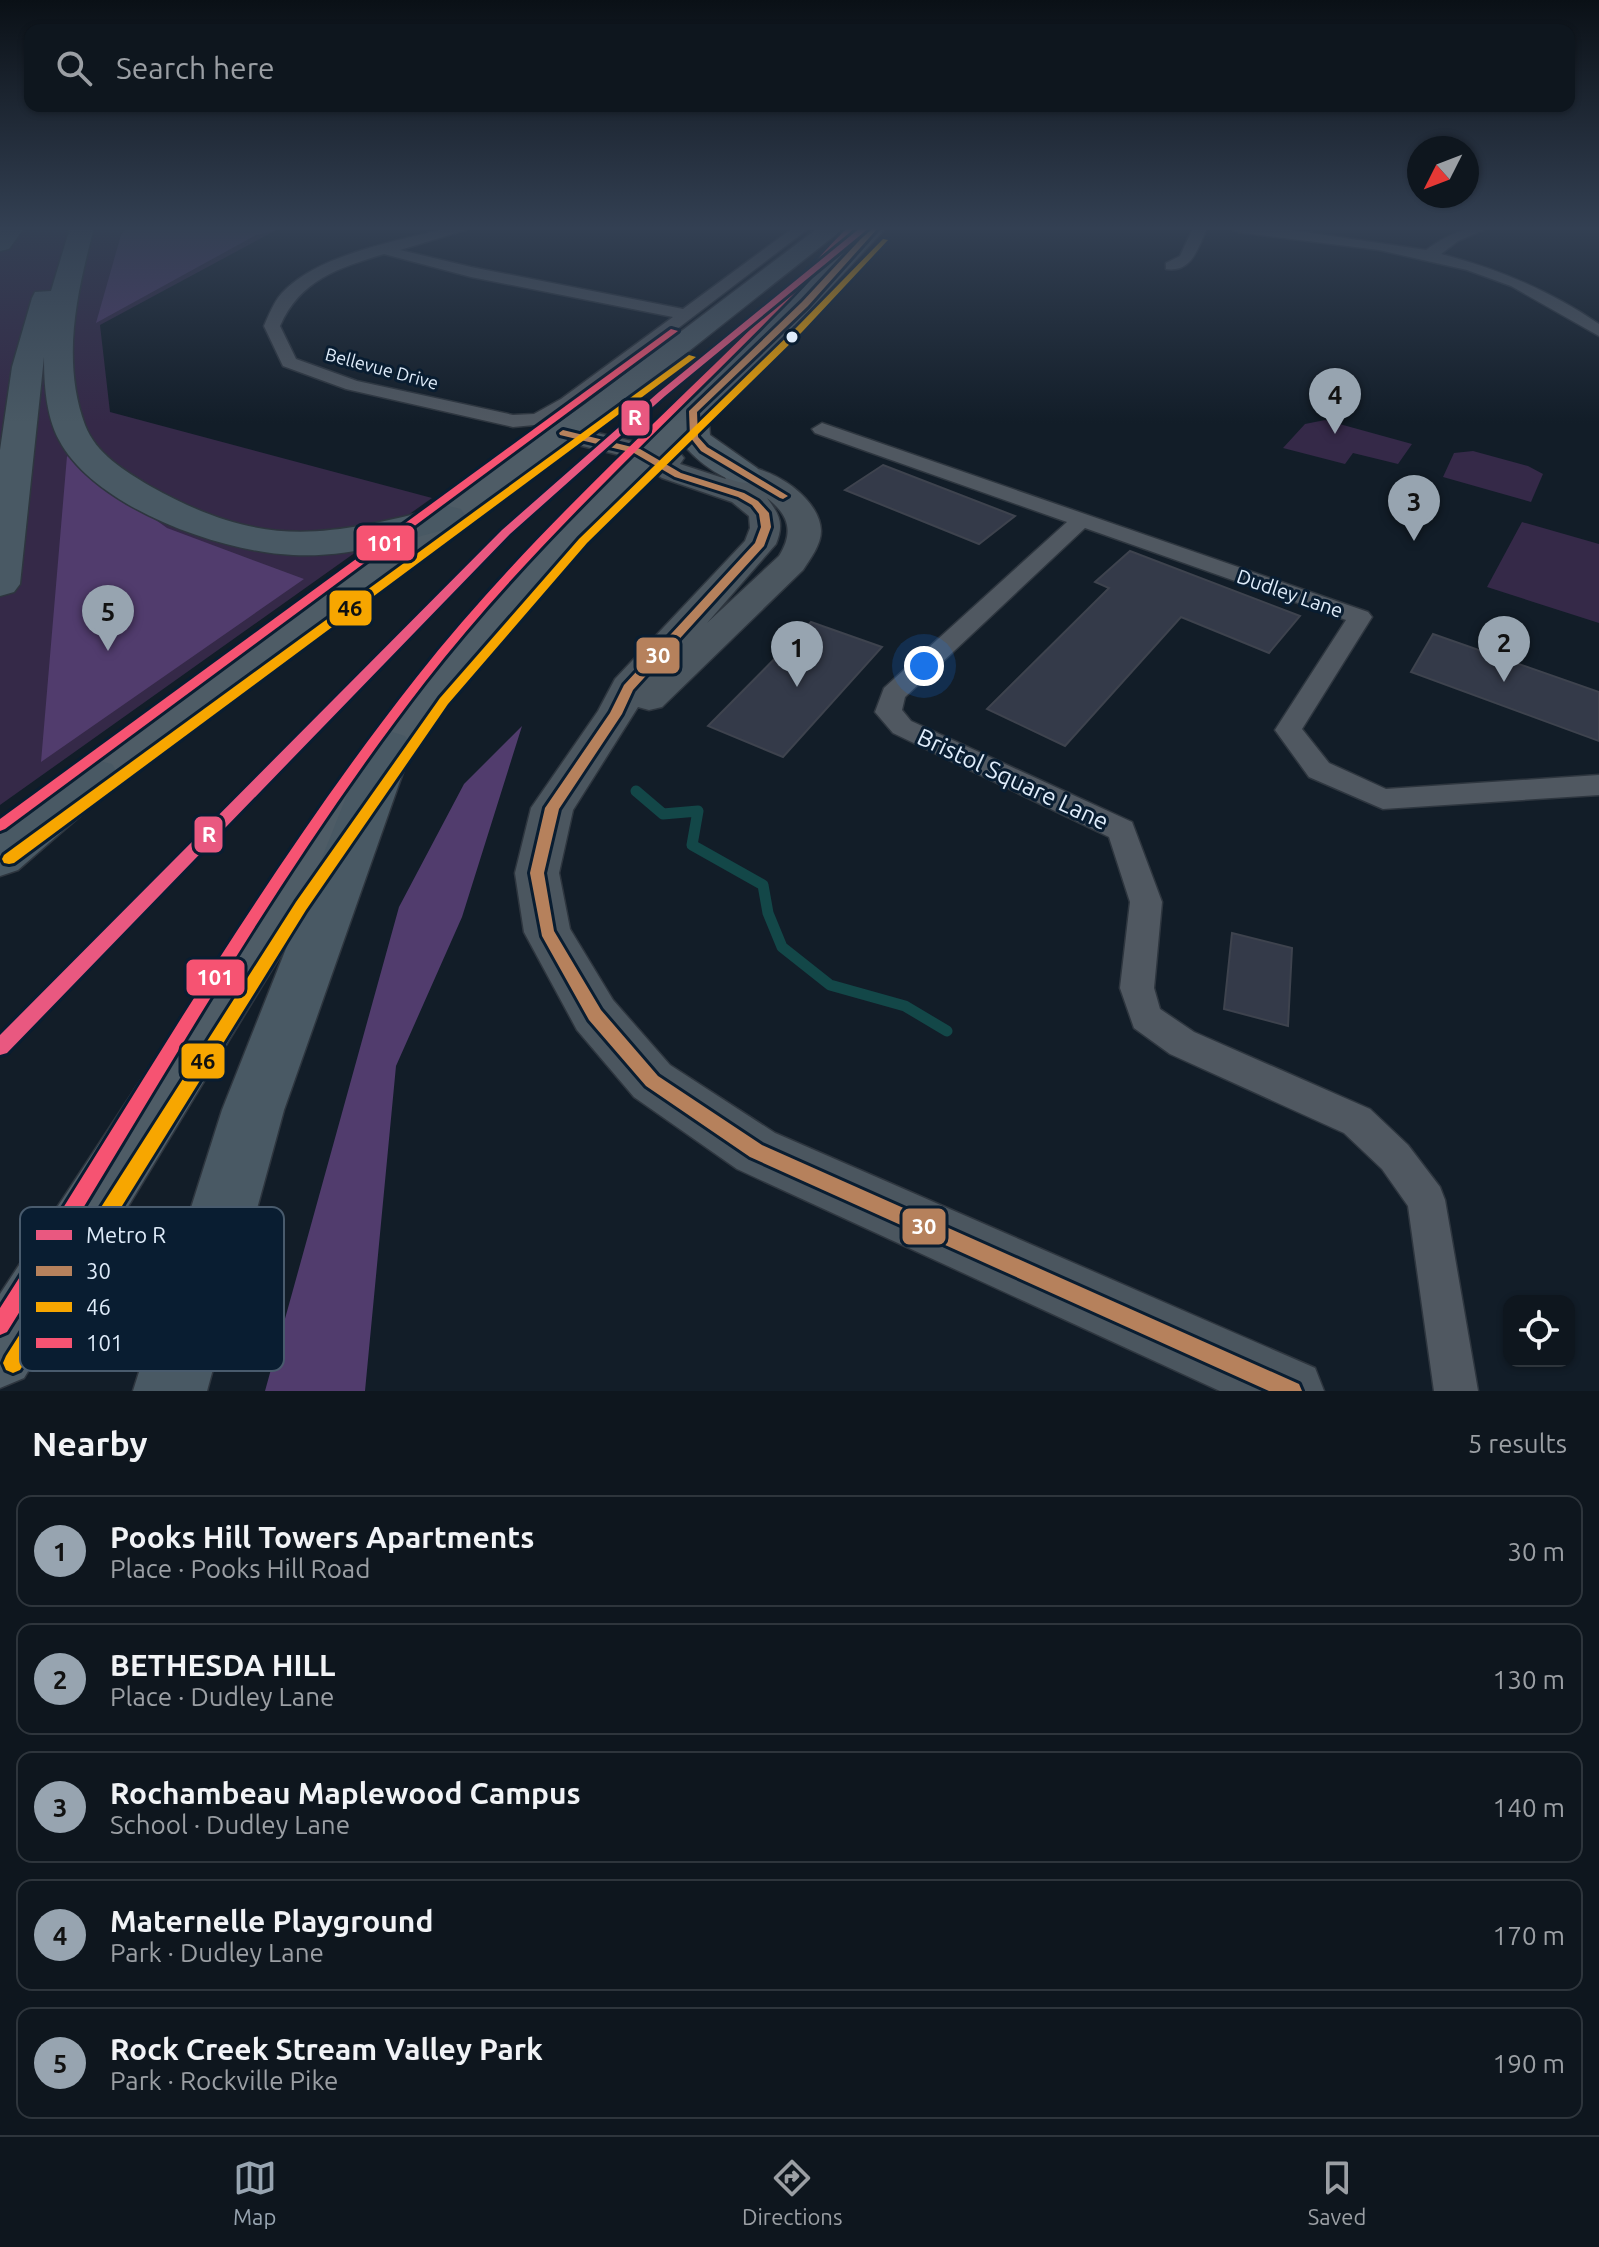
<!DOCTYPE html>
<meta charset="utf-8">
<style>
:root{--surface:#0e161e;--page:#1c232b;--text:#f1f3f6;--muted:#9b9fa4;--line:#2e353c;--accent:#97a4b0}
body{margin:0;font-family:Ubuntu,sans-serif;background:var(--page);color:var(--text)}
.controls{position:absolute;right:24px;bottom:24px;display:grid;overflow:hidden;border-radius:16px;box-shadow:0 2px 6px #0004}
.controls button{width:72px;height:72px;display:grid;place-items:center;padding:0;border:0;border-bottom:2px solid var(--line);background:var(--surface);color:var(--text);font:40px sans-serif}
.compass{position:absolute;left:1407px;top:136px;width:72px;height:72px;border-radius:50%;background:var(--surface);box-shadow:0 2px 6px #0004;rotate:228deg}
.you{position:absolute;left:924px;top:666px;width:28px;height:28px;margin:-20px;border:6px solid #fff;border-radius:50%;background:#1a73e8;box-shadow:0 0 0 12px #1a73e833}
.badge{display:grid;place-items:center;width:52px;height:52px;border-radius:50%;background:var(--accent);color:#111;font-size:26px;font-weight:700}
.pin{position:absolute;translate:-50% -66px;filter:drop-shadow(0 2px 4px #0008)}
.pin::after{content:'';position:absolute;top:42px;width:28px;height:24px;background:inherit;clip-path:polygon(0 0,100% 0,50% 100%)}
.list{margin:0;padding:0;list-style:none}
h2{display:flex;justify-content:space-between;align-items:center;height:104px;margin:0;padding:0 32px;font-size:34px}
h2 small{font-size:26px;font-weight:400;color:var(--muted)}
.list li{display:grid;grid-template-columns:52px 1fr auto;gap:24px;align-items:center;box-sizing:border-box;height:112px;margin:0 16px 16px;padding:0 16px;border:2px solid var(--line);border-radius:16px}
.list b{display:block;font-size:30px;white-space:nowrap}
.list p{margin:0;font-size:26px;white-space:nowrap;color:var(--muted)}
.list em{font-size:26px;font-style:normal;color:var(--muted)}
.icon{flex:none;width:44px;height:44px;fill:none;stroke:currentColor;stroke-width:2;stroke-linecap:round;stroke-linejoin:round}
.map{position:relative;flex:none;width:1599px;height:1391px;overflow:hidden}
.search{position:absolute;background:var(--surface);box-shadow:0 2px 6px #0004;left:24px;right:24px;top:24px;height:88px;display:flex;align-items:center;gap:20px;box-sizing:border-box;padding:0 28px;border-radius:16px;color:var(--muted);font-size:30px}
.sheet{height:744px;background:var(--surface)}
nav{display:flex;justify-content:space-around;align-items:center;box-sizing:border-box;height:112px;border-top:2px solid var(--line);background:var(--surface);font-size:22px;color:var(--muted)}
nav a{display:grid;justify-items:center;gap:4px}
nav .on{color:var(--accent)}
.map>svg:first-child{display:block}
.green{fill:#352948}
.forest{fill:#513c6d}
.lines{fill:none;stroke-linecap:round;stroke-linejoin:round}
.stream{stroke:#134748;stroke-width:11}
.building{fill:#343a49;stroke:#3e434e;stroke-width:2}
.street-casing{stroke:#2e363f;stroke-width:3}
.secondary-casing{stroke:#2e363f;stroke-width:3}
.primary-casing{stroke:#2e363f;stroke-width:3}
.highway-casing{stroke:#2e363f;stroke-width:3}
.street{fill:#505861;fill-rule:evenodd}
.secondary{fill:#4b565f;fill-rule:evenodd}
.primary{fill:#4e5c66;fill-rule:evenodd}
.highway{fill:#495964;fill-rule:evenodd}
.bus-1-casing{stroke:#091d31;stroke-width:6}
.bus-2-casing{stroke:#091d31;stroke-width:6}
.bus-3-casing{stroke:#091d31;stroke-width:6}
.bus-1{fill:#b6815c;fill-rule:evenodd}
.bus-2{fill:#f7a600;fill-rule:evenodd}
.bus-3{fill:#f65372;fill-rule:evenodd}
.metro-1-casing{stroke:#091d31;stroke-width:6}
.metro-1{fill:#e95880;fill-rule:evenodd}
.bus-dot{fill:#dfecfa;stroke:#091d31;stroke-width:3}
.labels{text-anchor:middle;dominant-baseline:central;stroke-width:6;stroke-linejoin:round;paint-order:stroke}
.far-street-label{font-size:18px;fill:#dfecfa;stroke:#091d31}
.street-label{font-size:20px;fill:#dfecfa;stroke:#091d31}
.near-street-label{font-size:24px;fill:#dfecfa;stroke:#091d31}
.key{fill:#091d31;stroke:#495b6d;stroke-width:2}
.key-label{font-size:22px;fill:#dfecfa}
.line-badge{stroke:#091d31;stroke-width:3}
.badge-label{font-size:22px;text-anchor:middle;font-weight:bold;fill:#fff}
.pale-badge-label{font-size:22px;text-anchor:middle;font-weight:bold;fill:#111}
</style>
<div class="map">
<svg width="1599" height="1391" viewBox="0 0 1599 1391">
<rect width="100%" height="100%" fill="#121d28"/>
<g class="green">
<path d="M0,228H280L100,325L110,412L432,498L0,805Z"/>
<path d="M1325,420L1412,444L1398,464L1353,453L1345,464L1283,448L1305,424Z"/>
<path d="M1473,451L1528,466L1543,474L1531,502L1443,477L1454,453Z"/>
<path d="M1522,522L1599,544V623L1487,587Z"/>
</g>
<g class="forest">
<path d="M127,228H286L256,235L96,323L121,235Z"/>
<path d="M67,456L167,528L304,579L41,762Z"/>
<path d="M522,726L462,917L396,1066L365,1391H265L399,907L464,784Z"/>
</g>
<g class="lines">
<path class="stream" d="M636,791L663,814L698,811L692,845L763,885L768,913L782,947L830,985L905,1006L947,1031"/>
</g>
<g class="building">
<path d="M883,465L1015,516L979,544L845,490Z"/>
<path d="M1130,551L1300,616L1269,653L1181,617L1065,746L987,709L1109,588L1095,582Z"/>
<path d="M811,622L882,647L783,757L708,726Z"/>
<path d="M1433,634L1599,692V741L1411,672Z"/>
<path d="M1232,933L1292,948L1288,1026L1224,1009Z"/>
</g>
<g class="lines">
<g class="street-casing">
<g id="street">
<path d="M448,228H472L400,250L471,267L683,309L793,228H809L575,407L545,424L513,427L346,389L283,366L264,326C269,315 273,303 282,293C318,254 398,241 448,228ZM384,254L471,277L673,317L561,399L534,414L513,415L357,381L296,359L280,326C300,280 338,268 384,254Z"/>
<path d="M1193,228H1207C1198,248 1192,273 1166,269V263L1180,256Z"/>
<path d="M1230,228L1284,229L1426,250C1447,235 1462,228 1488,228L1458,241L1441,254C1498,269 1549,290 1599,324V336L1511,286L1467,270L1379,250L1237,232Z"/>
<path d="M822,423L1368,612L1372,617L1302,729L1329,763L1386,789L1599,775V795L1383,809L1309,777L1275,730L1346,620L1085,528L905,697L902,710L911,721L1132,822L1162,902L1154,988L1160,1009L1194,1032L1370,1109L1408,1145L1440,1187L1445,1200L1478,1391H1434L1408,1206L1382,1169L1344,1133L1170,1054L1134,1028L1120,988L1130,902L1109,837L893,733L875,712L884,688L1067,522L815,433L812,429Z"/>
</g>
</g>
<g class="secondary-casing">
<path id="secondary" d="M563,425L679,452L684,458L680,464L726,479L722,473L726,467C759,458 820,494 821,531C821,545 810,559 803,570L662,707L649,710L638,707L573,810L559,873L570,929L613,1000L670,1065L775,1133L1315,1368L1324,1391H1220L737,1169L634,1097L577,1030L524,932L515,873L531,808L598,711L615,679L745,541L750,528L749,516L732,502L662,478L632,458L553,439L549,433L553,427ZM767,498C789,515 794,532 779,556L707,623L776,544C784,524 780,515 767,498Z"/>
</g>
<g class="primary-casing">
<g id="primary">
<path d="M818,228H844L607,416L17,859L0,864V821L585,404Z"/>
<path d="M861,228H886L797,324L708,411L710,435L757,468L761,475L757,482C730,489 694,460 679,439C614,505 548,573 489,646C441,706 397,770 354,834L24,1378L0,1388V1294L270,884L373,737L463,627L559,522L778,313Z"/>
</g>
</g>
<g class="highway-casing">
<g id="highway">
<path d="M0,228H24L9,249L0,251Z"/>
<path d="M70,228H94C77,292 61,360 85,425C96,454 125,471 150,486C266,551 326,536 448,506L461,509L466,517L461,525C407,540 350,558 293,555C221,552 95,508 59,440C46,416 44,384 44,357L20,584L14,592L0,596V450L12,367L32,298L35,292L51,291Z"/>
<path d="M389,731L405,736L412,747L284,1110L207,1391H133L222,1110L366,747L373,736Z"/>
<path d="M95,760L112,764L119,776L112,788L18,870L0,876V829L78,764Z"/>
</g>
</g>
<use href="#street" class="street"/>
<use href="#secondary" class="secondary"/>
<use href="#primary" class="primary"/>
<use href="#highway" class="highway"/>
<g class="bus-1-casing">
<g id="bus-1">
<path d="M871,228H878L808,306L697,412L698,437L707,447L788,496L783,499L780,498L701,451L690,437L689,411L802,302Z"/>
<path d="M563,430L640,449L681,473L744,493L758,501L769,513L771,527L764,546L633,690L622,714L559,809L544,873L554,931L601,1010L658,1076L762,1145L1299,1384L1302,1391H1269L750,1157L646,1086L589,1020L542,936L530,873L545,808L610,713L624,685L755,543L761,527L759,514L752,505L738,497L675,477L634,453L560,435L559,433Z"/>
</g>
</g>
<g class="bus-2-casing">
<g id="bus-2">
<path d="M883,239L888,240L802,332L587,543L448,704L306,910L20,1370L13,1373L6,1370L3,1363L6,1356L296,902L440,698L579,539L796,328Z"/>
<path d="M689,355L696,357L14,863L9,864L4,863L2,859L4,855Z"/>
</g>
</g>
<g class="bus-3-casing">
<g id="bus-3">
<path d="M847,228H854C829,256 804,284 778,310C658,432 530,547 425,682C267,886 144,1114 7,1332L0,1335V1308C136,1096 260,876 416,678C522,543 650,429 771,309C797,283 821,254 847,228Z"/>
<path d="M671,329L678,331L5,829L0,831V819Z"/>
</g>
</g>
<use href="#bus-1" class="bus-1"/>
<use href="#bus-2" class="bus-2"/>
<use href="#bus-3" class="bus-3"/>
<g class="metro-1-casing">
<path id="metro-1" d="M860,228H869L665,396L510,534L7,1053L0,1055V1035L502,530L659,392Z"/>
</g>
<use href="#metro-1" class="metro-1"/>
</g>
<linearGradient id="sky" x2="0" y2="1"><stop stop-color="#0a1016"/><stop offset="0.54" stop-color="#334053"/><stop offset="1" stop-color="#334053" stop-opacity="0"/></linearGradient>
<rect width="1599" height="423" fill="url(#sky)"/>
<circle class="bus-dot" cx="792" cy="337" r="7"/>
<g class="labels">
<g class="far-street-label">
<text transform="translate(382 368) rotate(15)">Bellevue Drive</text>
</g>
<g class="street-label">
<text transform="translate(1290 593) rotate(19)">Dudley Lane</text>
</g>
<g class="near-street-label">
<text transform="translate(1013 779) rotate(25)">Bristol Square Lane</text>
</g>
</g>
<rect x="20" y="1207" width="264" height="164" rx="12" class="key"/>
<rect x="36" y="1230" width="36" height="10" fill="#e95880"/>
<rect x="36" y="1266" width="36" height="10" fill="#b6815c"/>
<rect x="36" y="1302" width="36" height="10" fill="#f7a600"/>
<rect x="36" y="1338" width="36" height="10" fill="#f65372"/>
<g class="key-label">
<text x="86" y="1243">Metro R</text>
<text x="86" y="1279">30</text>
<text x="86" y="1315">46</text>
<text x="86" y="1351">101</text>
</g>
<g class="line-badge">
<rect x="620" y="399" width="31" height="38" rx="8" fill="#e95880"/>
<rect x="355" y="524" width="61" height="38" rx="8" fill="#f65372"/>
<rect x="328" y="589" width="45" height="38" rx="8" fill="#f7a600"/>
<rect x="635" y="636" width="46" height="39" rx="8" fill="#b6815c"/>
<rect x="193" y="815" width="31" height="39" rx="8" fill="#e95880"/>
<rect x="185" y="958" width="61" height="39" rx="8" fill="#f65372"/>
<rect x="180" y="1042" width="46" height="38" rx="8" fill="#f7a600"/>
<rect x="901" y="1207" width="46" height="39" rx="8" fill="#b6815c"/>
</g>
<g class="badge-label">
<text x="635" y="425">R</text>
<text x="385" y="551">101</text>
<text x="658" y="663">30</text>
<text x="209" y="842">R</text>
<text x="215" y="985">101</text>
<text x="924" y="1234">30</text>
</g>
<g class="pale-badge-label">
<text x="350" y="616">46</text>
<text x="203" y="1069">46</text>
</g>
</svg>
<div class="controls">
<button><svg class="icon" aria-label="locate" viewBox="0 0 24 24"><circle cx="12" cy="12" r="6"/><path d="M12 2v4M12 18v4M2 12h4M18 12h4"/></svg></button>
</div>
<svg class="compass" viewBox="-18 -18 36 36"><path d="M0-13l5 13h-10z" fill="#e53935"/><path d="M0 13l5-13h-10z" fill="#9b9fa4"/></svg>
<div class="you"></div>
<div class="pin badge" style="left:797px;top:687px">1</div>
<div class="pin badge" style="left:1504px;top:682px">2</div>
<div class="pin badge" style="left:1414px;top:541px">3</div>
<div class="pin badge" style="left:1335px;top:434px">4</div>
<div class="pin badge" style="left:108px;top:651px">5</div>
<div class="search"><svg class="icon" aria-label="search" viewBox="0 0 24 24"><circle cx="10" cy="10" r="6"/><path d="M15 15l6 6"/></svg>Search here</div>
</div>
<section class="sheet">
<h2>Nearby<small>5 results</small></h2>
<ul class="list">
<li><span class="badge">1</span><div><b>Pooks Hill Towers Apartments</b><p>Place · Pooks Hill Road</p></div><em>30 m</em></li>
<li><span class="badge">2</span><div><b>BETHESDA HILL</b><p>Place · Dudley Lane</p></div><em>130 m</em></li>
<li><span class="badge">3</span><div><b>Rochambeau Maplewood Campus</b><p>School · Dudley Lane</p></div><em>140 m</em></li>
<li><span class="badge">4</span><div><b>Maternelle Playground</b><p>Park · Dudley Lane</p></div><em>170 m</em></li>
<li><span class="badge">5</span><div><b>Rock Creek Stream Valley Park</b><p>Park · Rockville Pike</p></div><em>190 m</em></li>
</ul>
</section>
<nav>
<a class="on"><svg class="icon" aria-label="map" viewBox="0 0 24 24"><path d="M3 6l6-2 6 2 6-2v14l-6 2-6-2-6 2zM9 4v14M15 6v14"/></svg>Map</a>
<a><svg class="icon" aria-label="directions" viewBox="0 0 24 24"><path d="M12 3l9 9-9 9-9-9zM9 14v-3h6M13 9l2 2-2 2"/></svg>Directions</a>
<a><svg class="icon" aria-label="saved" viewBox="0 0 24 24"><path d="M7 4h10v16l-5-4-5 4z"/></svg>Saved</a>
</nav>
